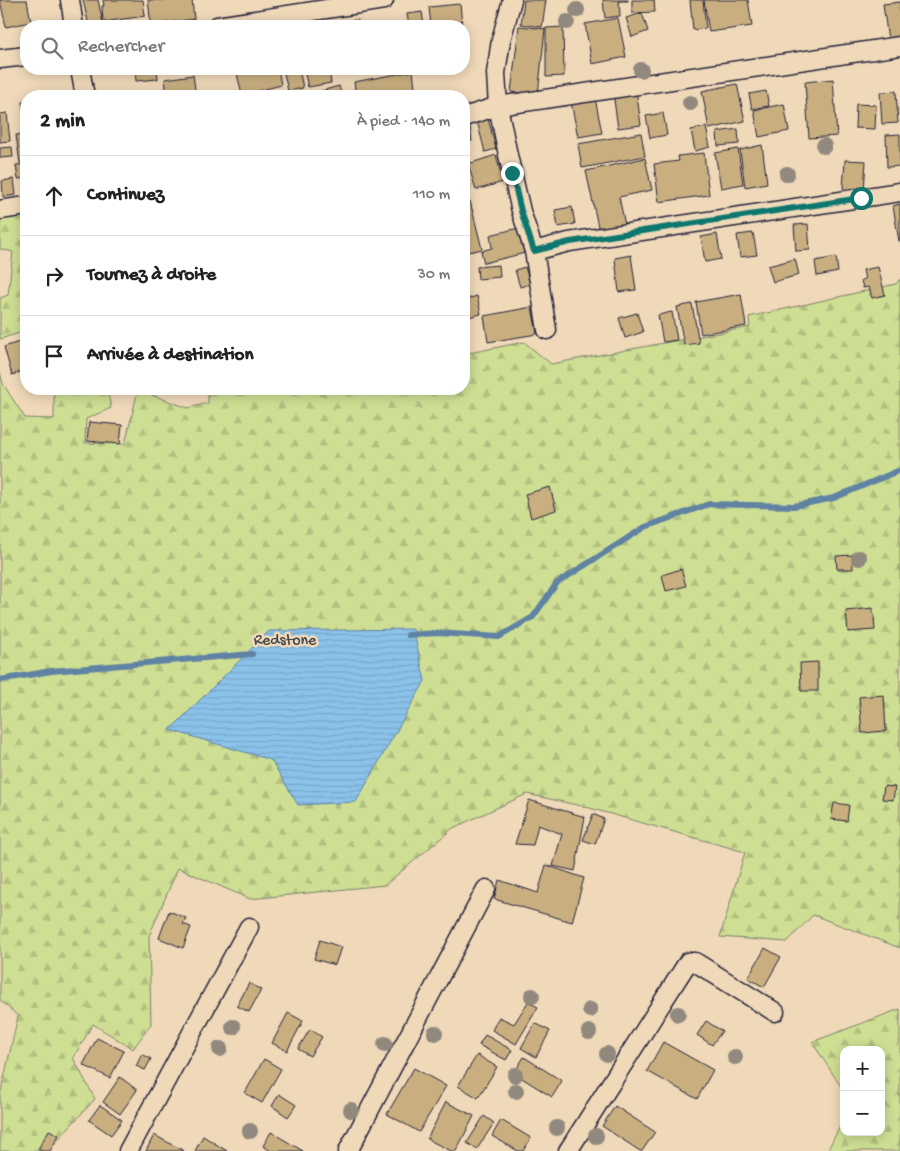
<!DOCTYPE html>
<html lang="fr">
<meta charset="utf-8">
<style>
:root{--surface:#fff;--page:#f2f2f2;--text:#222;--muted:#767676;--line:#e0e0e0}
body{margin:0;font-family:"Gochi Hand",sans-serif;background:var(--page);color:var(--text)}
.controls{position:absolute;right:15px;bottom:15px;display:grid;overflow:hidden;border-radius:10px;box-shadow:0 2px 12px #0003}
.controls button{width:45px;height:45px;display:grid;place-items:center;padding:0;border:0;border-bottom:1px solid var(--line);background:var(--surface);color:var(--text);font:25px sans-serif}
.stop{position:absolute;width:15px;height:15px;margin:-11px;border:4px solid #0f766e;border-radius:50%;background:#fff}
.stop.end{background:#0f766e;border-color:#fff;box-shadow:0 1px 5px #0008}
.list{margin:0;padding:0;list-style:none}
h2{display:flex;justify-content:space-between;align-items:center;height:65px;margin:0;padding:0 20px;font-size:21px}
h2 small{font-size:16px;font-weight:400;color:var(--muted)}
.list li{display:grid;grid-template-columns:32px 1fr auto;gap:15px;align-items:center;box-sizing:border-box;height:80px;padding:0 20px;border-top:1px solid var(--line)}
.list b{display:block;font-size:19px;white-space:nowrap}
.list em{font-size:16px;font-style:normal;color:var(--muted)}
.icon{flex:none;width:28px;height:28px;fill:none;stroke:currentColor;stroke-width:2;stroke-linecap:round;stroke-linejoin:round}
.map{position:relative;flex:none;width:900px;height:1151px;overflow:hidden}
.search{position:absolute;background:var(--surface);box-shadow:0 2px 12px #0003;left:20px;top:20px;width:450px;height:55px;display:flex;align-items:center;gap:12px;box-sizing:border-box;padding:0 18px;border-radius:20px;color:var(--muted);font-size:19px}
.panel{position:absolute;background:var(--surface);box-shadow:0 2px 12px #0003;left:20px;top:90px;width:450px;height:305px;border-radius:20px}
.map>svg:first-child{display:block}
.forest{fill:url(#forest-firs);stroke:#788067}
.water{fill:url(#water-rules);stroke:#6182a3}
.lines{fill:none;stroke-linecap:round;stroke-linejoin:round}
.stream{stroke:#6182a3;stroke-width:6}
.building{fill:#c9af80;stroke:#22223b}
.minor-casing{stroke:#22223b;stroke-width:21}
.minor{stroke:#f0d9b9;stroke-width:18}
.tree{fill:#91897e}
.route{stroke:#0f766e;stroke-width:6}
.labels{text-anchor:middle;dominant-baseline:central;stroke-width:5;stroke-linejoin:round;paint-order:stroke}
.park-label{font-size:16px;fill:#44484d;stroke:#f0d9b9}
</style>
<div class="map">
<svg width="900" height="1151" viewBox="0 0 900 1151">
<defs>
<pattern id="forest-firs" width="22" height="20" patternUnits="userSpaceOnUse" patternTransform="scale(1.25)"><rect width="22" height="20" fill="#cedf93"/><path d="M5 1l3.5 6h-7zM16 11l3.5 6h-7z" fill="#b1bf80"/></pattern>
<pattern id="water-rules" width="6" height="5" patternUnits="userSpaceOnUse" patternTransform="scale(1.25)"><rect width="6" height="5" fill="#8bc2e9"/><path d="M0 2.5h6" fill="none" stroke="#78a6c9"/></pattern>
</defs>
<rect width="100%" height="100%" fill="#f0d9b9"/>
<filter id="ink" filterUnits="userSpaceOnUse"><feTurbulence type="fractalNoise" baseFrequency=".02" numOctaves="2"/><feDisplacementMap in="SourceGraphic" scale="10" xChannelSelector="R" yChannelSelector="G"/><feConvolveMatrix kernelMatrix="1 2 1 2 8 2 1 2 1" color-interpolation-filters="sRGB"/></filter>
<g filter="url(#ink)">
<g class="forest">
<path d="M26,210V331L0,339V298L8,295L13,252L0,249V213Z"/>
<path d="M900,279V948L813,915L787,942L720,937L745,852L586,807L527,794L453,828L385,885L250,899L178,868L149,936L151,1024L133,1049L93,1024L73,1058L95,1099L47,1151H0V1096L18,1016L0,1000V372L3,384L25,418L54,419V389H107L111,408L86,419L85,443L125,444L138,390L188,408L208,403V389H464V354L524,342L551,364L750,327L749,317L896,284Z"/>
<path d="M900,1009V1151H827L844,1119V1132H881V1050H844V1091L812,1042Z"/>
</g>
<path class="water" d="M413,629L425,681L356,802L298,805L271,760L170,730L269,631Z"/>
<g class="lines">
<g class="stream">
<path d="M408,635L437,633L499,637L533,617L557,583L645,527L709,504L794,506L834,498L900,470"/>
<path d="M0,680L51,671L252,654"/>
</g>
</g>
<g class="building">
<path d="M0,0H27L31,22L6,27Z"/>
<path d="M83,0H98L103,23L89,26Z"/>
<path d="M103,0H143L145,16L103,22L102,6H104Z"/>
<path d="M148,0H192L194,19L151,25Z"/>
<path d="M524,0H546L542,27L521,24Z"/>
<path d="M603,0H628V1H619L620,16L605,18Z"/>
<path d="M632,0H654L655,12L632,13Z"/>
<path d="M690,0H703L706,28L693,30Z"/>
<path d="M704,0H748L752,26L709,32Z"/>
<path d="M900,2V38L888,40L883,4Z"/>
<path d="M460,4L462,25L431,26L429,7Z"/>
<path d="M422,12L424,26H409L407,14Z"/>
<path d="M642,13L648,31L632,37L626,18Z"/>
<path d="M618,18L626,57L592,64L585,24Z"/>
<path d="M358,20V26H345V21Z"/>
<path d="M519,26L545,29L538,95L511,92Z"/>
<path d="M563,27L564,76L546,77V28Z"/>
<path d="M135,69H157L158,79L136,81Z"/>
<path d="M236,69H278L281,85L242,95Z"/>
<path d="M283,69H299L303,88L288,91Z"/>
<path d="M329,69L331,83L308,87L305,74Z"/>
<path d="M413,71L416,96H356L354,82Z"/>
<path d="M193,75L196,96H167L165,79Z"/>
<path d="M833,79L837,136L809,138L805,82Z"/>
<path d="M737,84L745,121L709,129L702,91Z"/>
<path d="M339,86L342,96H322L321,91Z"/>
<path d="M636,89L641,125L618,128L613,93Z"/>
<path d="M766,91L769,106L752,109L749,94Z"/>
<path d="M896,91L898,123L882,124L880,92Z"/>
<path d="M595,98L602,133L578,137L571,102Z"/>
<path d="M26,101V130L22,102Z"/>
<path d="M784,104L789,131L759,137L754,110Z"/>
<path d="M856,104L876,105L875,129L855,128Z"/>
<path d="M7,113L10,141L0,142V114Z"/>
<path d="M663,113L667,135L650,138L646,116Z"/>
<path d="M488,118L496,149L485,152L477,121Z"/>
<path d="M470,126L472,141L464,143V127Z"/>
<path d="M706,127L710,147L695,151L691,130Z"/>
<path d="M738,129L739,144L718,146L717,132Z"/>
<path d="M641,133L645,156L582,168L578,144Z"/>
<path d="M26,134V162L20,163L16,135Z"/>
<path d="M900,134V166L887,167L886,135Z"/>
<path d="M762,145L767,183L745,187L740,150Z"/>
<path d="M12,147L13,157L0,158V148Z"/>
<path d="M738,149L743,184L721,188L715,153Z"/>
<path d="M704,153L709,195L659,202L654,164L679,161L678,156Z"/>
<path d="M496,155L503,182L476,190L468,164Z"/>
<path d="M645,158L652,190L619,197L625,225L599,231L586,171Z"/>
<path d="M464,160L471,189L464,192Z"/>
<path d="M845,160L866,161L864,191L843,189Z"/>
<path d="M26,164V178L18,179L16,165Z"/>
<path d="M14,179L16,195L3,197L2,181Z"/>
<path d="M470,201L482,249L464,253V203Z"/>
<path d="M900,204V241H899L893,206Z"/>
<path d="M572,207L575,224L558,227L555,210Z"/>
<path d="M808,224L810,250L796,251L794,225Z"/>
<path d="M519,228L525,253L484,263L481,251L492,248L490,235Z"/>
<path d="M753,233L757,255L740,257L737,235Z"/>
<path d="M717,234L721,259L705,262L701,237Z"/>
<path d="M631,255L636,290L619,292L615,258Z"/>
<path d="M836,257L838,272L817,276L815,261Z"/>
<path d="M795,259L799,275L773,282L768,266Z"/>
<path d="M499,265L500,277L478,279L477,267Z"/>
<path d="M525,267L530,284L520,287L515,270Z"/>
<path d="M878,267L885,295L872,298L869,287L863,288L861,280L865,279L863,270Z"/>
<path d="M741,294L746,326L701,334L696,302Z"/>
<path d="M477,296L481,314L464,318V300Z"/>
<path d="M692,304L699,343L684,345L677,307Z"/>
<path d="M532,307L537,334L488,342L484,316Z"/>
<path d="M672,312L677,340L663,342L658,315Z"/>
<path d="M637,313L643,332L625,338L619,318Z"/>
<path d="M19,342L26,370L12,375L4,347Z"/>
<path d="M89,422L122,425L120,444L87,441Z"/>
<path d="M550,487L556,510L531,518L525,494Z"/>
<path d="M852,555L853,569H837L836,556Z"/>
<path d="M681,569L686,586L666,591L662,575Z"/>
<path d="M873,608L875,630L848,632L846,611Z"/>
<path d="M818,662V691H801L800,663Z"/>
<path d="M884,695L886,731L862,733L859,697Z"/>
<path d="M884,786L895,787L893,800L882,799Z"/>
<path d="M529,800L585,817L575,871L553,866L562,834L538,825L533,845L515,844Z"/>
<path d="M834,803L849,805L847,821L831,819Z"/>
<path d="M593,814L604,819L595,844L583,840Z"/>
<path d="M546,865L584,878L572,922L494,899L499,880L538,893Z"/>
<path d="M169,911L186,918L183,924L191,927L183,948L159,938Z"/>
<path d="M320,940L341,947L335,965L314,959Z"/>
<path d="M765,948L781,957L764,987L748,978Z"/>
<path d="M249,983L261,990L249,1012L237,1006Z"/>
<path d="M528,1002L538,1007L516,1044L492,1030L499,1017L514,1024Z"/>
<path d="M288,1013L303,1021L287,1051L272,1043Z"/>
<path d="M706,1021L722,1031L712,1045L697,1035Z"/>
<path d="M535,1023L550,1031L536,1057L521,1048Z"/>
<path d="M310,1029L322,1037L310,1056L298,1049Z"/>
<path d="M485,1035L512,1050L506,1060L479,1045Z"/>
<path d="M97,1038L124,1051L110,1078L83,1065Z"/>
<path d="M663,1042L713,1070L697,1099L647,1071Z"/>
<path d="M142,1054L151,1059L145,1070L136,1066Z"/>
<path d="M477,1055L497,1067L478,1098L458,1086Z"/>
<path d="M524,1057L562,1081L552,1097L514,1073Z"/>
<path d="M264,1059L281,1069L262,1103L245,1093Z"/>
<path d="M414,1068L446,1086L419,1132L387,1114Z"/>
<path d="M120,1077L137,1090L120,1114L103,1102Z"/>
<path d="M279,1094L296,1105L288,1117L272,1106Z"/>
<path d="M446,1102L474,1116L456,1151H451L427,1139Z"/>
<path d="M100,1105L122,1120L111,1135L89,1120Z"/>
<path d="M615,1106L655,1132L642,1151H640L602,1126Z"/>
<path d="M484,1116L494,1123L477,1149L467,1143Z"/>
<path d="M501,1120L531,1138L523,1151H518L492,1136Z"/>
<path d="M49,1130L59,1135L50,1151H42L38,1149Z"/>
<path d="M271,1132L303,1151H271L263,1146Z"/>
<path d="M154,1135L184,1151H146Z"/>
<path d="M203,1136L227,1151H195Z"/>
</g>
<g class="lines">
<g class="minor-casing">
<g id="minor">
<path d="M70,0L74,26"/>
<path d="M512,0L501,40L496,73L498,106L508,155L521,211L534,251L547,330"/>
<path d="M217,26L384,0"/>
<path d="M0,59L26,56"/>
<path d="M80,69L85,96"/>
<path d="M464,117L498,106L900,46"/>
<path d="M0,210L26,206"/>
<path d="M534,251L569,242L900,192"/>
<path d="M128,1151L249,927"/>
<path d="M348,1151L486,889"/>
<path d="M568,1151L688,962H695L775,1012"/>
</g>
</g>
<use href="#minor" class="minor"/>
</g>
<g class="tree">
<circle cx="577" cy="10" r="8"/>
<circle cx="567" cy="22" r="8"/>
<circle cx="641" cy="70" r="8"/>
<circle cx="690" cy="103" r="8"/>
<circle cx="824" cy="146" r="8"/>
<circle cx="787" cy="174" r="8"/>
<circle cx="859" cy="558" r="8"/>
<circle cx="532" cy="996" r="8"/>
<circle cx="590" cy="1010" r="8"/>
<circle cx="678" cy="1014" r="8"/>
<circle cx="233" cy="1027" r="8"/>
<circle cx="589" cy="1032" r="8"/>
<circle cx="435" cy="1033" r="8"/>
<circle cx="385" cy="1044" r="8"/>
<circle cx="220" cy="1049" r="8"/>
<circle cx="607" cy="1054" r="8"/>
<circle cx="735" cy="1057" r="8"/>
<circle cx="515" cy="1075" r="8"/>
<circle cx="516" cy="1091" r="8"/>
<circle cx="351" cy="1110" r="8"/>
<circle cx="557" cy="1128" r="8"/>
<circle cx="250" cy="1131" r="8"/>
<circle cx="596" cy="1136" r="8"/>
</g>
</g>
<g class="lines" filter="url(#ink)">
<path class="route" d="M512,173L521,211L534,251L570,242L861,198"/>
</g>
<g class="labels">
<g class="park-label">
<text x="285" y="641">Redstone</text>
</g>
</g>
</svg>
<div class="controls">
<button>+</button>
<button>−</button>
</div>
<div class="stop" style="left:861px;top:198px"></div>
<div class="stop end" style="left:512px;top:173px"></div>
<div class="search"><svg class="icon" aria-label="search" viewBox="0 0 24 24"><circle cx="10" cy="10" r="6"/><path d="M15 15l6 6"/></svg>Rechercher</div>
<section class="panel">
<h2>2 min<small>À pied · 140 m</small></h2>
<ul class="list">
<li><svg class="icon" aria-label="ahead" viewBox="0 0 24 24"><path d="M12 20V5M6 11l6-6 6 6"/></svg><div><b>Continuez</b></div><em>110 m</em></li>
<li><svg class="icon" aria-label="right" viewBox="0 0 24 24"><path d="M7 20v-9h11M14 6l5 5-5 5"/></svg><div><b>Tournez à droite</b></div><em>30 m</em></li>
<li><svg class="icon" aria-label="arrive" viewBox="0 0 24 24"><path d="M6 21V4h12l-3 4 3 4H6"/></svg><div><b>Arrivée à destination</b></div></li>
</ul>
</section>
</div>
